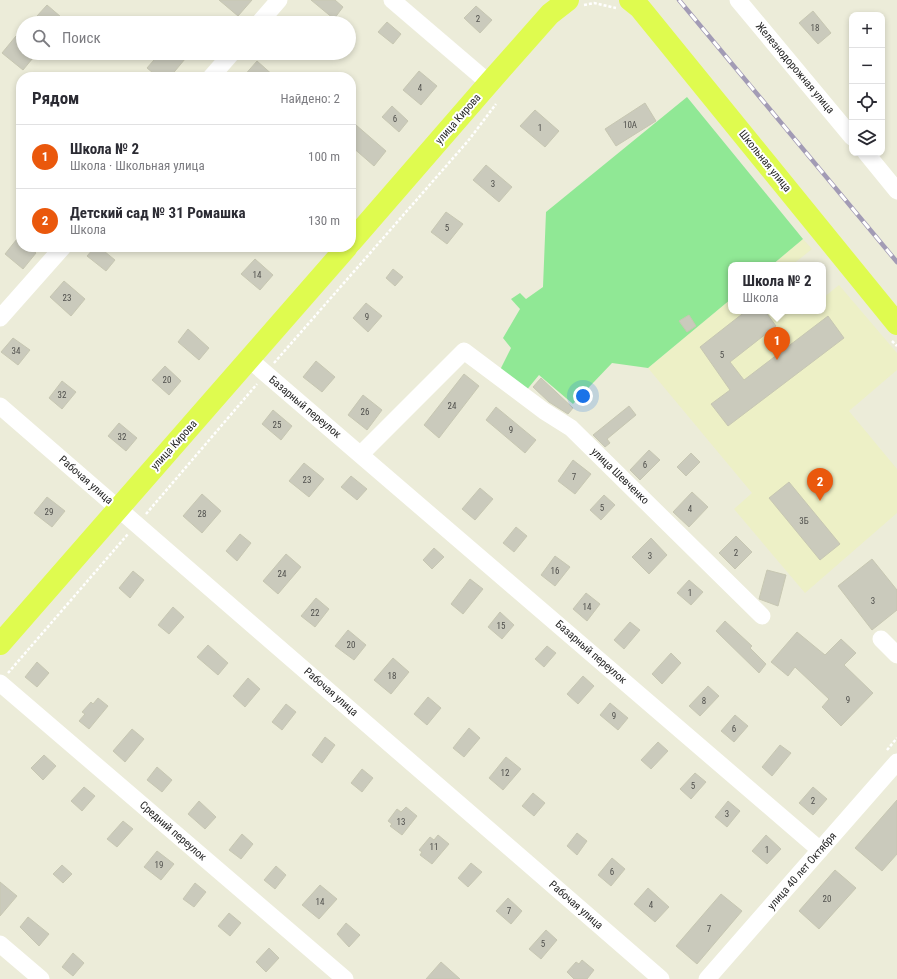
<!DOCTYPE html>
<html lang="ru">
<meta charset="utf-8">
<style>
:root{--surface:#fff;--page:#f7f7f7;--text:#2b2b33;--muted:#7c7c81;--line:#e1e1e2;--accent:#ea580c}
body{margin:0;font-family:"Roboto Condensed",sans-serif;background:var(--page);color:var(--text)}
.controls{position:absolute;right:12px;top:12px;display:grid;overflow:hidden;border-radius:8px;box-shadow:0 2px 6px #0003}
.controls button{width:36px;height:36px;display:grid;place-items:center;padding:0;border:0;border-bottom:1px solid var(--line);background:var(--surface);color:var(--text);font:20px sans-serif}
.you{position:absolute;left:583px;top:396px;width:14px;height:14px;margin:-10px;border:3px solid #fff;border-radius:50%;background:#1a73e8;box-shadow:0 0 0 6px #1a73e833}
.badge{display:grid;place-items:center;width:26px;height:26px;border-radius:50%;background:var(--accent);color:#fff;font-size:13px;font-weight:700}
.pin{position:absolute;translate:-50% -33px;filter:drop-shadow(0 1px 2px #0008)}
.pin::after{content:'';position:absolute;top:21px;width:14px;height:12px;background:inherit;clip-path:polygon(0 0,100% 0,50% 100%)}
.popup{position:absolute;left:728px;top:262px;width:98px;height:52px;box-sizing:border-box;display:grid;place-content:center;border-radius:8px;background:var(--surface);filter:drop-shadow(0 1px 3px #0005);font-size:13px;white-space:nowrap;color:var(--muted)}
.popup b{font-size:15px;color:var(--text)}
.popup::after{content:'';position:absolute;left:50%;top:100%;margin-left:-8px;border:8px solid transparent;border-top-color:var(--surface)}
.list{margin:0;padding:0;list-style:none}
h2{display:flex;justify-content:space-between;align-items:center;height:52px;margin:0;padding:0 16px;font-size:17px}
h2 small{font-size:13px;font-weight:400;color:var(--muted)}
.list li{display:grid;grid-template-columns:26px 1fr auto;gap:12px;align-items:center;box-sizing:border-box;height:64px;padding:0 16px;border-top:1px solid var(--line)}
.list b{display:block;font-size:15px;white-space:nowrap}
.list p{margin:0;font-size:13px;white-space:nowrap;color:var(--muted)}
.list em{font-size:13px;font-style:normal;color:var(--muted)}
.icon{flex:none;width:22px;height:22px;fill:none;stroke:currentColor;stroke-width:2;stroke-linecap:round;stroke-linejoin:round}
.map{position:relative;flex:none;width:897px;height:979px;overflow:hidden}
.search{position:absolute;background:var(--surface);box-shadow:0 2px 6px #0003;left:16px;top:16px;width:340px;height:44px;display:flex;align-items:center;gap:10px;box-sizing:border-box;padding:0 14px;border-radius:22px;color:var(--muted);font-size:15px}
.panel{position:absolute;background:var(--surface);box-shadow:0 2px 6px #0003;left:16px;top:72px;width:340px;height:180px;border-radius:16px}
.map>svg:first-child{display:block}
.education{fill:#edf0c6}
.green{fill:#90e895}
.building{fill:#cacabc;stroke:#c7c7b2}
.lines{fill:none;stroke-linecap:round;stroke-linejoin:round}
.path{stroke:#fff;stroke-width:2.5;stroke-dasharray:3 2;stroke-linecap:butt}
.minor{stroke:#fff;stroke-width:17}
.major{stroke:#dffb4f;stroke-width:22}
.rail-casing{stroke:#a29bb5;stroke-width:4.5}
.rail{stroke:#fff;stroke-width:3;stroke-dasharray:9;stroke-linecap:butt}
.labels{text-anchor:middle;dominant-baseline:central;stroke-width:4;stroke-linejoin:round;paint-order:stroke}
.number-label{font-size:9px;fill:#50504d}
.street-label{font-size:11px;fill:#282828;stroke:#fff}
</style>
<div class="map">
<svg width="897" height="979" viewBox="0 0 897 979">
<rect width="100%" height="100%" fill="#ececd9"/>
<g class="education">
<path d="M803,239L812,249L792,265H772Z"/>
<path d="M839,285L897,353V370L849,411L897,469V513L805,593L734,509L752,493L648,368L731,299V311H799L802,315L807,311H823V298Z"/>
</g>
<path class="green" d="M687,97L803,239L772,265H731V299L648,368L612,363L573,404L539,375L525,392L500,370L511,348L503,338L520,309L511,299L520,293L526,299L543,287L546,212Z"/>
<g class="building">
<path d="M219,0H252L238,16Z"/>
<path d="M311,0H335L343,7L334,19Z"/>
<path d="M47,5L68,23H45L37,16Z"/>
<path d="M476,6L492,20L480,33L464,18Z"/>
<path d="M813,11L831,33L818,44L799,23Z"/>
<path d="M387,22L401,34L393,44L378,32Z"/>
<path d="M16,36L23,42V53H37L23,70L2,53Z"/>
<path d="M160,53H190L170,77H158L147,68Z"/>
<path d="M257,61L275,77H243Z"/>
<path d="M419,71L437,86L421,105L403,90Z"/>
<path d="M645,103L656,121L616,146L605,129Z"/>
<path d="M392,106L408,121L399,132L382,117Z"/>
<path d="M535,110L559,131L545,147L520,126Z"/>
<path d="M356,125L386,151L374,166L351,146V130Z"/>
<path d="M486,165L512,187L499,202L473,180Z"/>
<path d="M446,212L463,224L447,244L431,232Z"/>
<path d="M21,234V247H29L36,253L23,269L5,254Z"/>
<path d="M95,247H99L115,260L106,271L87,256Z"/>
<path d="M255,259L273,275L260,290L241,274Z"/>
<path d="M393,269L403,277L395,286L386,278Z"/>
<path d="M64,281L85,299L71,316L50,297Z"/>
<path d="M366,303L382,316L368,332L353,318Z"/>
<path d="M746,311H765L776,326L730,362L744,380L828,316L844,338L728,426L711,404L730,390L700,347Z"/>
<path d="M689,315L696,326L687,332L679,321Z"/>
<path d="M188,329L209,348L199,360L178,342Z"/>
<path d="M13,338L30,350L18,365L1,352Z"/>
<path d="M316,361L335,377L322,392L303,377Z"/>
<path d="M165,366L181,381L169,395L152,380Z"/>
<path d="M464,374L479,386L439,438L424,425Z"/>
<path d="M541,378L573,408L568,414L549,402L533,387Z"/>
<path d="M62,381L76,392L62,409L49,398Z"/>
<path d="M363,395L382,410L367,430L348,415Z"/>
<path d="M629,406L636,415L607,439L610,443L605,447L593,435Z"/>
<path d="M496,407L536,440L525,453L486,420Z"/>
<path d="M273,410L292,426L281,440L262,424Z"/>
<path d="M119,423L137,438L126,451L108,436Z"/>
<path d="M649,450L660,460L640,480L630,470Z"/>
<path d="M691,453L700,462L686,476L677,467Z"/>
<path d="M573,460L591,474L575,494L558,481Z"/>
<path d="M304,463L324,479L309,497L289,481Z"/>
<path d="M351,476L367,489L357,500L341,487Z"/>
<path d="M789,482L840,544L820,560L769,498Z"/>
<path d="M480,488L493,499L475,520L462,509Z"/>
<path d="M692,492L708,507L689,527L673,512Z"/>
<path d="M202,494L221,511L202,533L183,516Z"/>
<path d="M604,495L615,505L601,520L590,510Z"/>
<path d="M47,497L65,511L52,527L34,513Z"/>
<path d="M516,527L527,536L514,552L503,543Z"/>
<path d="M240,534L251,543L237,561L226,551Z"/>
<path d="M736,536L752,552L735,569L719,553Z"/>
<path d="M651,538L667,555L649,574L632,557Z"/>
<path d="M434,548L444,557L432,569L423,560Z"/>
<path d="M286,554L301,567L278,594L263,581Z"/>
<path d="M555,556L570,567L555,586L541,575Z"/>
<path d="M872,559L897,590V610L872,630L838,586Z"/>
<path d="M767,570L786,575L778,606L759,599Z"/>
<path d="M133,571L144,580L130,598L119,588Z"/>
<path d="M470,579L483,589L463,614L451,604Z"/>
<path d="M689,580L703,592L691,605L677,593Z"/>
<path d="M586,593L600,604L587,621L573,609Z"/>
<path d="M316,598L329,609L315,627L301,616Z"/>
<path d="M173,607L184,617L169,634L158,625Z"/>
<path d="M500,612L514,625L502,639L488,627Z"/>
<path d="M725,621L752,646L750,648L766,664L759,673L716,631Z"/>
<path d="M630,622L640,630L624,649L614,640Z"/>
<path d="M348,630L366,645L354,660L335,646Z"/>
<path d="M797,632L825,655L841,639L856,653L844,665L873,693L841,726L822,707L829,699L795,667L788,676L771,662Z"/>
<path d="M208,645L228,663L218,675L197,657Z"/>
<path d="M547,646L556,653L544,667L535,659Z"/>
<path d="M671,653L681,663L662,684L652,674Z"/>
<path d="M393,658L409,672L391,694L374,680Z"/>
<path d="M37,662L49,673L37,687L25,677Z"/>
<path d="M583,676L594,686L578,704L567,694Z"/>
<path d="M248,678L260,689L245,707L233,696Z"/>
<path d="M708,686L719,696L700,716L689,706Z"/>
<path d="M428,697L441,708L427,725L414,714Z"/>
<path d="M98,698L108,706L89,729L79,721L85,714L82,712L91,702L93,704Z"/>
<path d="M610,703L628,718L618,730L600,715Z"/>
<path d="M286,704L296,712L282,730L272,722Z"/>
<path d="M735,715L748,726L734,742L721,731Z"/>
<path d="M469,728L480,738L464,757L453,748Z"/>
<path d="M132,729L144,739L125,762L113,751Z"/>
<path d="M325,737L335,745L322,763L312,755Z"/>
<path d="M658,742L668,751L651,769L641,760Z"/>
<path d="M780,745L791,753L772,776L762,767Z"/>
<path d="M44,755L56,766L43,780L31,768Z"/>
<path d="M506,757L521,769L503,790L489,778Z"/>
<path d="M157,767L172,780L162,792L147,780Z"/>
<path d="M362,769L373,778L362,792L351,783Z"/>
<path d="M695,773L706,782L691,799L680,789Z"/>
<path d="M84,787L95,796L82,811L71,801Z"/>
<path d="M813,787L827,799L813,815L799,803Z"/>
<path d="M533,793L545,803L534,816L522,806Z"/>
<path d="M897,800V854L882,871L855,848Z"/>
<path d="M199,801L216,817L205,829L188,814Z"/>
<path d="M728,801L740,811L727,827L715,817Z"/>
<path d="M406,807L417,816L402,835L390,826L392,824L388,821L397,809L401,812Z"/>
<path d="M123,821L133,829L117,847L107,839Z"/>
<path d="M577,833L587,841L577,855L567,846Z"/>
<path d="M242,834L253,844L241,859L229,850Z"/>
<path d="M438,835L449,844L432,864L420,855L422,852L419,850L430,837L434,840Z"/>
<path d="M766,835L781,849L767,864L752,851Z"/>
<path d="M157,851L174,864L161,880L144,867Z"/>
<path d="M612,858L625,869L611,886L598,875Z"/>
<path d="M471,863L482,872L468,887L458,878Z"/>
<path d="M62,865L72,874L63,883L53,874Z"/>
<path d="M276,866L286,875L275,889L264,880Z"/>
<path d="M835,870L856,888L819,929L799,911Z"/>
<path d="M0,882L17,896L0,916Z"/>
<path d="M195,883L206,892L194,907L183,899Z"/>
<path d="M320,885L337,899L319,919L302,905Z"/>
<path d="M648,888L669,907L655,922L634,904Z"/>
<path d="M721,894L742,911L697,964L676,946Z"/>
<path d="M508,898L522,911L511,924L496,911Z"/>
<path d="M229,913L241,923L230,936L218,926Z"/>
<path d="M28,917L49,934L39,946L20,927Z"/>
<path d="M346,923L360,935L349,947L337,934Z"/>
<path d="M546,930L557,940L541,959L529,949Z"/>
<path d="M269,948L279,958L266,972L256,962Z"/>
<path d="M73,953L84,963L73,976L62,967Z"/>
<path d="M582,960L594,970L587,979H574L567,972L576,962L579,964Z"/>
<path d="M441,962L460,979H426Z"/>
</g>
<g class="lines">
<g class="path">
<path d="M584,5L594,3L616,8"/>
<path d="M892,341L897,346"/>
<path d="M274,363L468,141L496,104"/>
<path d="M146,514L257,384"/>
<path d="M8,673L128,534"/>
<path d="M887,750L897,738"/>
</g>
<g class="minor">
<path d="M392,0L489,83"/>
<path d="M738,0L852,137"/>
<path d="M259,23L279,0"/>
<path d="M211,77L232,53"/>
<path d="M866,153L897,191"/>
<path d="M0,318L63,247"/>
<path d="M250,360L820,850"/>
<path d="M0,406L661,979"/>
<path d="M361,454L464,351L544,411L571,428L762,616"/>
<path d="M881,639L897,655"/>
<path d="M0,683L345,979"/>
<path d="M0,944L41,979"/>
<path d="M707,979L897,762"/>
</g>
<g class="major">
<path d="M630,0L640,8L897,324"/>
<path d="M351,242L489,83L550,14L568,0"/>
<path d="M0,644L347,247"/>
</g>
<g class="rail-casing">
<path id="rail" d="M679,0L897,262"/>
</g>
<use href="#rail" class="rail"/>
</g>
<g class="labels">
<g class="number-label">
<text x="478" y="19">2</text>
<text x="815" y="28">18</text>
<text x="420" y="88">4</text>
<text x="395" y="119">6</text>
<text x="630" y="125">10А</text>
<text x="540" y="128">1</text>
<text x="493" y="184">3</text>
<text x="447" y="228">5</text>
<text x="257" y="275">14</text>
<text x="67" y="298">23</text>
<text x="367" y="317">9</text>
<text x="16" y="351">34</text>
<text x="722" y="355">5</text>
<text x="167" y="380">20</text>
<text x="62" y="395">32</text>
<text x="452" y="406">24</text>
<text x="365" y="412">26</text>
<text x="277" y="425">25</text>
<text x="511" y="430">9</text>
<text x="122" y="437">32</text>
<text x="645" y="465">6</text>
<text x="574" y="477">7</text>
<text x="307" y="480">23</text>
<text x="602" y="508">5</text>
<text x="690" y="509">4</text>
<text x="49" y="512">29</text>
<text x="202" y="514">28</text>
<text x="804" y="521">3Б</text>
<text x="736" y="553">2</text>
<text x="650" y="556">3</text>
<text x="555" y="571">16</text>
<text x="282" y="574">24</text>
<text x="690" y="593">1</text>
<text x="873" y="601">3</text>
<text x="587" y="607">14</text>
<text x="315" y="613">22</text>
<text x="501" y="626">15</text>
<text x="351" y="645">20</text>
<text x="392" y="676">18</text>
<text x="848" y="700">9</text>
<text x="704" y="701">8</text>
<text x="614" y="716">9</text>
<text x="734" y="729">6</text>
<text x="505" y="773">12</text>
<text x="693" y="786">5</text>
<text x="813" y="801">2</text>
<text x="727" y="814">3</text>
<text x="401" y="822">13</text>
<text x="434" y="847">11</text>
<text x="767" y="850">1</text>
<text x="159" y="865">19</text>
<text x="612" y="872">6</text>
<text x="827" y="899">20</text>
<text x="320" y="902">14</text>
<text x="651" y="905">4</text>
<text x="509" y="911">7</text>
<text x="709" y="929">7</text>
<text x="543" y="944">5</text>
</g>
<g class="street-label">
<text transform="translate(795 68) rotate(50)">Железнодорожная улица</text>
<text transform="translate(458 119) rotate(-49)">улица Кирова</text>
<text transform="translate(765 161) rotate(51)">Школьная улица</text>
<text transform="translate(305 407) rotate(40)">Базарный переулок</text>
<text transform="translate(174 445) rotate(-48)">улица Кирова</text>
<text transform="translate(620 476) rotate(44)">улица Шевченко</text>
<text transform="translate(86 480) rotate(41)">Рабочая улица</text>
<text transform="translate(591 652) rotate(41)">Базарный переулок</text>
<text transform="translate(331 692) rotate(41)">Рабочая улица</text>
<text transform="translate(173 831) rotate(41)">Средний переулок</text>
<text transform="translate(802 871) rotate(-49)">улица 40 лет Октября</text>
<text transform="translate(576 905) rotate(41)">Рабочая улица</text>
</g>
</g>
</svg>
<div class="controls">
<button>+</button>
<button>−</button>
<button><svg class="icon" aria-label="locate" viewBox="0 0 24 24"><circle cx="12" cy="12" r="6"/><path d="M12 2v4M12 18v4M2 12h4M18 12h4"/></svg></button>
<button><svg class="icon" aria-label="layers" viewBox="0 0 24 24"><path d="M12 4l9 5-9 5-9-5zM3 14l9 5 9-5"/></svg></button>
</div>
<div class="you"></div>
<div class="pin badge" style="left:777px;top:360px">1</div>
<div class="popup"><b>Школа № 2</b>Школа</div>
<div class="pin badge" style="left:820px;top:501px">2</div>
<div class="search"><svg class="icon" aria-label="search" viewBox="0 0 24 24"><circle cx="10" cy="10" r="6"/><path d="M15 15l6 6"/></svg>Поиск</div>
<section class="panel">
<h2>Рядом<small>Найдено: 2</small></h2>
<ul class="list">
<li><span class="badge">1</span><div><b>Школа № 2</b><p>Школа · Школьная улица</p></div><em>100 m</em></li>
<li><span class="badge">2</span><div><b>Детский сад № 31 Ромашка</b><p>Школа</p></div><em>130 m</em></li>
</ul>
</section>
</div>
